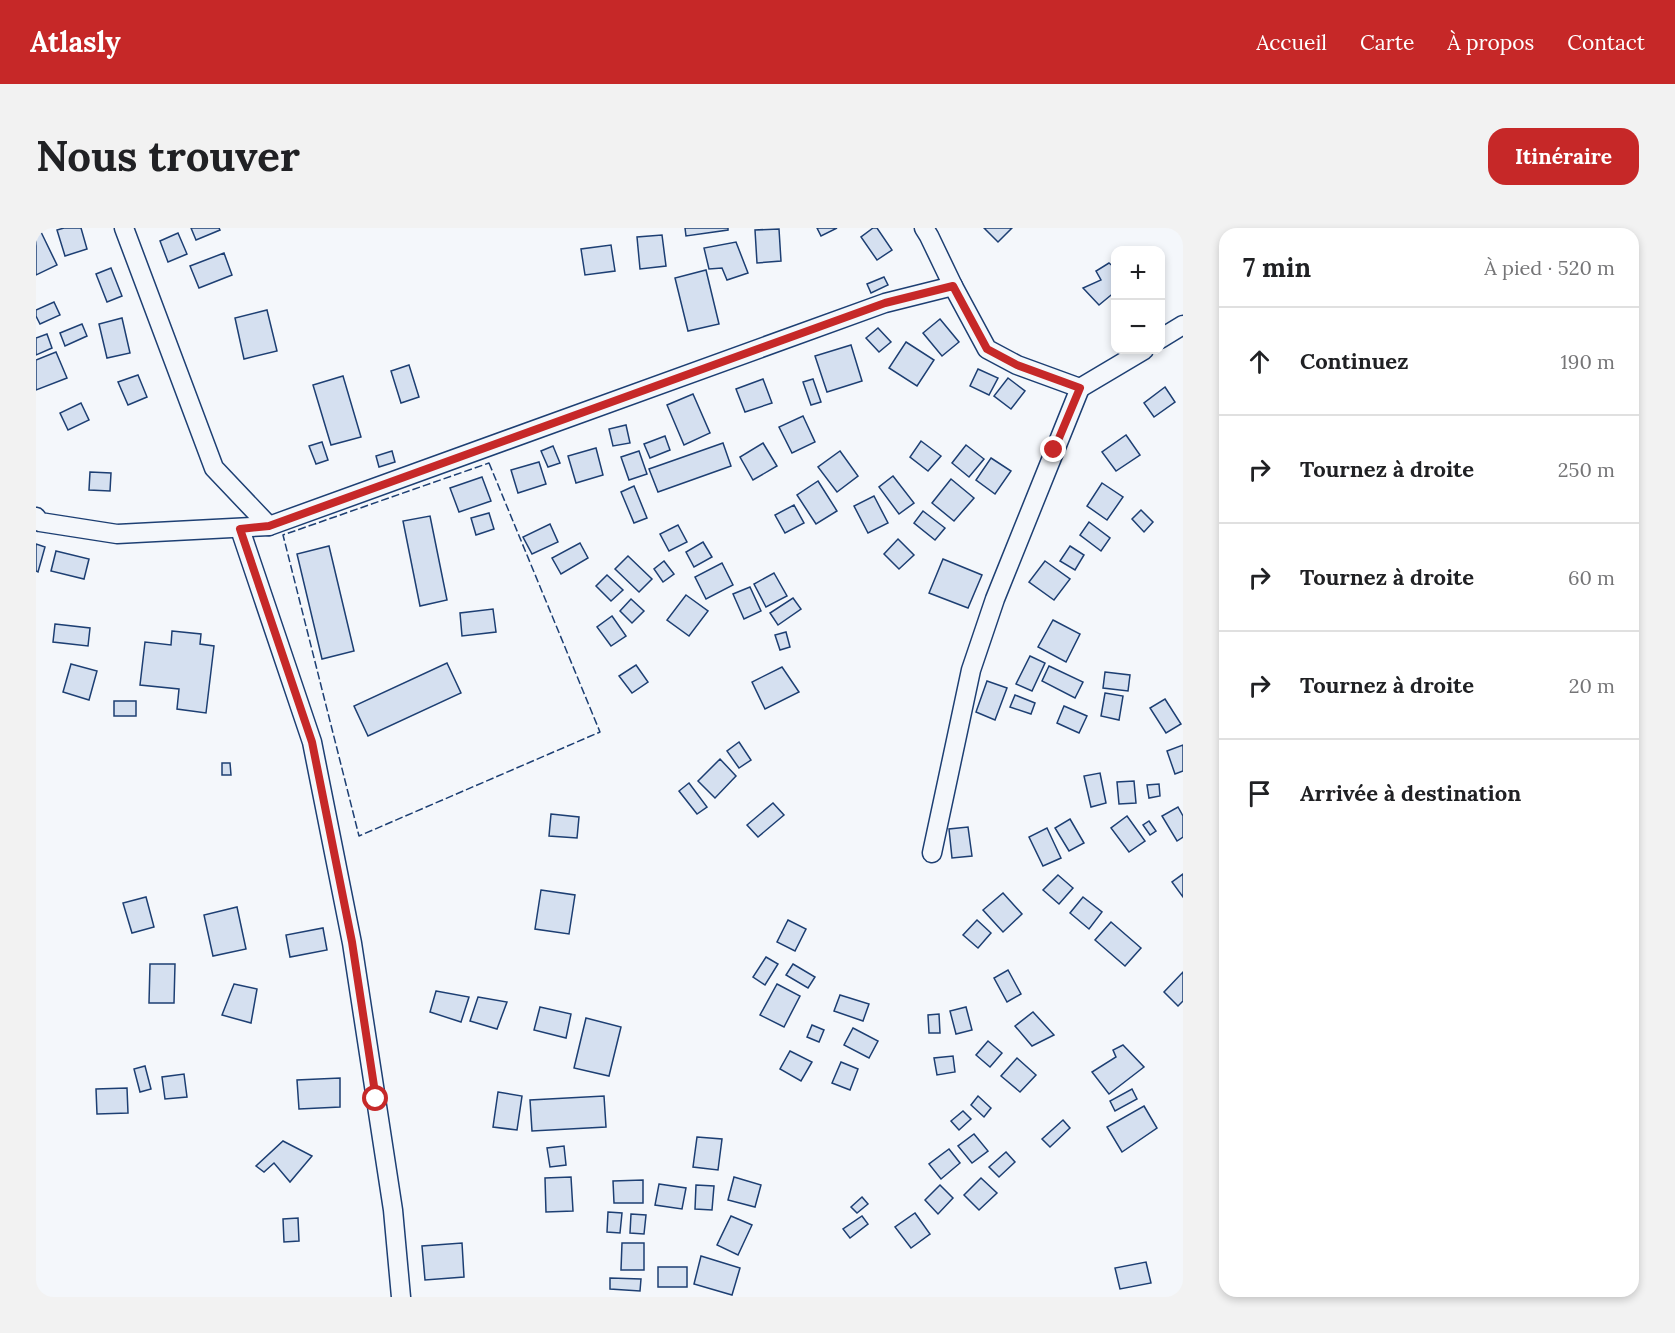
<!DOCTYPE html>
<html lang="fr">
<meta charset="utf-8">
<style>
:root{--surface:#fff;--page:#f2f2f2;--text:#202124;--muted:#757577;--line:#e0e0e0;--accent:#c62828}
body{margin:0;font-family:Lora,serif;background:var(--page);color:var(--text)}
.controls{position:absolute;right:18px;top:18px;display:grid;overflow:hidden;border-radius:12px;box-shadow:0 3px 9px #0003}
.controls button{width:54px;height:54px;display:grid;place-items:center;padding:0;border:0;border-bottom:2px solid var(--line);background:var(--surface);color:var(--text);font:30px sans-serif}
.stop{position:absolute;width:18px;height:18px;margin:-14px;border:4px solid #c62828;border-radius:50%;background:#fff}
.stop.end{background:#c62828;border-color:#fff;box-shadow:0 2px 6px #0008}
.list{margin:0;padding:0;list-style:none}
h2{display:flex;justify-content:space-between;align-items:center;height:78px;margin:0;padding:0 24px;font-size:26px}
h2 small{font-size:20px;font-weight:400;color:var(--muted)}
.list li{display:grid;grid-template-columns:39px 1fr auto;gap:18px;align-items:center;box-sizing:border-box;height:108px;padding:0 24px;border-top:2px solid var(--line)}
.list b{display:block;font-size:22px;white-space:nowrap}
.list em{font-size:20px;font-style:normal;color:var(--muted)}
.icon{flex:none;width:33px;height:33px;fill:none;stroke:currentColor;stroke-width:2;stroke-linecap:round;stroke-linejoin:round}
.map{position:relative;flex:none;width:1147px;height:1069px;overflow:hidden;border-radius:18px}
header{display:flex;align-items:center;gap:36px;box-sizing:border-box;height:84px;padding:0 30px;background:var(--accent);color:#fff}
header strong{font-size:28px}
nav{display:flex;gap:33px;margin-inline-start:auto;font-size:21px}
.intro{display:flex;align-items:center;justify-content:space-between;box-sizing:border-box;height:144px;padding:0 36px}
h1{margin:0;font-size:42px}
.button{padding:15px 27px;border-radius:18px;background:var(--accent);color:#fff;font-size:21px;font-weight:700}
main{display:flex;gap:36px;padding:0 36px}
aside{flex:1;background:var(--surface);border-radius:18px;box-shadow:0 3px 9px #0003}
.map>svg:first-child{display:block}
.building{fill:#d5e0f0;stroke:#1d3f73;stroke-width:1.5}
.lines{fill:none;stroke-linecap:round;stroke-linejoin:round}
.minor-casing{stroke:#1d3f73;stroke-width:21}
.minor{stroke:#f4f7fb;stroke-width:18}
.fence{stroke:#1d3f73;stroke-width:1.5;stroke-dasharray:8 3;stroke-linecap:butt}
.route{stroke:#c62828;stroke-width:8}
</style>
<header>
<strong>Atlasly</strong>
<nav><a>Accueil</a><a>Carte</a><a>À propos</a><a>Contact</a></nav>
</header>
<div class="intro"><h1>Nous trouver</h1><a class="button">Itinéraire</a></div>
<main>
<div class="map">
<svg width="1147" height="1069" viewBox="0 0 1147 1069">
<rect width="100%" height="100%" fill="#f4f7fb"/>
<g class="building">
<path d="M28,0H45L51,21L29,28L21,2Z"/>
<path d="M155,0H183L184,2L160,12Z"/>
<path d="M649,0H692V2L650,8Z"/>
<path d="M781,0H801L785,8Z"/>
<path d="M837,0H841L856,22L841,32L825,9Z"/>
<path d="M948,0H976L962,14Z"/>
<path d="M743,1L745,33L721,35L719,2Z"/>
<path d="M5,4L21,37L0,47V6Z"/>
<path d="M142,5L151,26L132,34L124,13Z"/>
<path d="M626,7L630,38L604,41L601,9Z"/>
<path d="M700,14L712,45L691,52L686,40L673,41L668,20Z"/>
<path d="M575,17L579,43L549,47L545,21Z"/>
<path d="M188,25L196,47L163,60L154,38Z"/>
<path d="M1073,35L1080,41V63L1063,77L1047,60L1065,52L1060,43Z"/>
<path d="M75,40L86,68L71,74L60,46Z"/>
<path d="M670,42L683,96L652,103L639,50Z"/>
<path d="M848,49L852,57L835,65L831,56Z"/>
<path d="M18,74L24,87L4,96L0,88V82Z"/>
<path d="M231,82L241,123L208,131L199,90Z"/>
<path d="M86,90L94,125L71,130L63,96Z"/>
<path d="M904,91L923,114L906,128L887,105Z"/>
<path d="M46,96L51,108L29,118L24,105Z"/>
<path d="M842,100L855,114L843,124L830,110Z"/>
<path d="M11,106L16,120L0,127V110Z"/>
<path d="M870,114L898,132L881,158L853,140Z"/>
<path d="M815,117L826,153L791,164L779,128Z"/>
<path d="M20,124L31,150L0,162V132Z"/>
<path d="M373,137L383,169L365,175L355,143Z"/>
<path d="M942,141L962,150L953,167L934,158Z"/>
<path d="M102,147L111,169L92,177L82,154Z"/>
<path d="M307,148L325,209L295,217L277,157Z"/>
<path d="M972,150L989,163L975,181L958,168Z"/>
<path d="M727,151L736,175L709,184L700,161Z"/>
<path d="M777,151L785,174L775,177L767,154Z"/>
<path d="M1129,159L1139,174L1118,189L1108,175Z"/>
<path d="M657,166L674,205L648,217L631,177Z"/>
<path d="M45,175L53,192L32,202L24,185Z"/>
<path d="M767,188L779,214L756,225L743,199Z"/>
<path d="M590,197L594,215L577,218L573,201Z"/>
<path d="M1090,207L1104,227L1080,243L1066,224Z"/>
<path d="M629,208L634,222L614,230L608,216Z"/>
<path d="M885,213L905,228L892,243L874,229Z"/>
<path d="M286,214L292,232L280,236L273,218Z"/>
<path d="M687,215L695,238L622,264L613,241Z"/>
<path d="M727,215L741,238L717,252L704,229Z"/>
<path d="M930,217L948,231L933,249L916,235Z"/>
<path d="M517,218L524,235L512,239L505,223Z"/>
<path d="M560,220L567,247L540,255L532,228Z"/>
<path d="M356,223L359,234L343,239L340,228Z"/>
<path d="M603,223L611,246L593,252L585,229Z"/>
<path d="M804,223L822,248L801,264L782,239Z"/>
<path d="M955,230L975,243L959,266L940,252Z"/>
<path d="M503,234L510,256L482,265L475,242Z"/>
<path d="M54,244L75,245L74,263L53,262Z"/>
<path d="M857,248L878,275L863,286L843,259Z"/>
<path d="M446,249L455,273L423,284L414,260Z"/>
<path d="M915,251L938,270L918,293L896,275Z"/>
<path d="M782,253L801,283L780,296L761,267Z"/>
<path d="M1066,255L1087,269L1071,292L1051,278Z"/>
<path d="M598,258L611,290L598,295L585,264Z"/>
<path d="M838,268L852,295L832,305L818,278Z"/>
<path d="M758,277L768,295L749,305L739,287Z"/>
<path d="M1105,282L1117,294L1108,304L1096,291Z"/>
<path d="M887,283L909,300L899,312L878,295Z"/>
<path d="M453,285L458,301L440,307L435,290Z"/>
<path d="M394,288L411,372L384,378L367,293Z"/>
<path d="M1053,294L1074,310L1065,323L1044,307Z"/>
<path d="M514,296L522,314L496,326L487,309Z"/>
<path d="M642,297L651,314L633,323L624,306Z"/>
<path d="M862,311L878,327L863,341L848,326Z"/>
<path d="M667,314L676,329L658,339L650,324Z"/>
<path d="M544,315L552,330L525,346L516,330Z"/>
<path d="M0,316L9,319L2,344L0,343Z"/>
<path d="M293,318L318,423L286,431L261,326Z"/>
<path d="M1034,318L1048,327L1039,342L1024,333Z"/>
<path d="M20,323L53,331L48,351L15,343Z"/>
<path d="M592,328L616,351L603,364L579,341Z"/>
<path d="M907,331L946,347L932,380L893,365Z"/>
<path d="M628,333L638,346L627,354L618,341Z"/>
<path d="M1009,333L1034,351L1018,372L993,354Z"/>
<path d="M686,335L697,357L670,371L659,349Z"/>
<path d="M738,345L751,368L730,379L718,356Z"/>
<path d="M571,347L587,362L575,373L560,358Z"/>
<path d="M714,359L725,383L708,391L697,366Z"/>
<path d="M650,367L672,383L653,408L631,392Z"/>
<path d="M757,370L765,381L742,397L734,385Z"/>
<path d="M595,371L608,383L596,395L584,383Z"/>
<path d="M457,381L460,404L426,408L424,385Z"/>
<path d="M576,388L590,408L575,418L561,399Z"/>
<path d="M1017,392L1044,406L1030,434L1002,419Z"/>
<path d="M19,396L54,400L52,418L17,414Z"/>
<path d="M136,403L165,406L164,416L178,418L170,485L141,481L143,461L104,457L109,414L135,417Z"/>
<path d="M750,404L754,419L744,422L739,407Z"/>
<path d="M994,428L1009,435L996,463L980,456Z"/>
<path d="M411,435L425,465L332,508L318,478Z"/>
<path d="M35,436L61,443L53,472L27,464Z"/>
<path d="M600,437L612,454L596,465L583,448Z"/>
<path d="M1013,438L1047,454L1039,470L1006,453Z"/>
<path d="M746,439L763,464L729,481L716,454Z"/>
<path d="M1069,444L1094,447L1092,463L1067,460Z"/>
<path d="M951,453L971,460L959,492L940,484Z"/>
<path d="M1069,465L1087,468L1083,492L1065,488Z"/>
<path d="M979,467L999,475L995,486L974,479Z"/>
<path d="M1129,471L1145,496L1130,505L1114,480Z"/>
<rect x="78" y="473" width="22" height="15"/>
<path d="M1028,478L1051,488L1043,505L1021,495Z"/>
<path d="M703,514L715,532L703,540L691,523Z"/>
<path d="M1147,517V543L1139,546L1131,523Z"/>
<path d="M684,531L700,548L679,570L662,553Z"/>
<path d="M186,535H194L195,547H186Z"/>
<path d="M1064,545L1070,575L1055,579L1048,548Z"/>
<path d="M1098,553L1100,575L1083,576L1081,554Z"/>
<path d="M653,555L671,579L661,586L643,563Z"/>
<path d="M1123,556L1124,568L1113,570L1111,557Z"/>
<path d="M737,575L748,587L722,609L711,597Z"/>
<path d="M1142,579L1147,588V609L1141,613L1126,588Z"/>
<path d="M515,586L543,589L541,610L513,608Z"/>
<path d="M1091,588L1109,613L1093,624L1075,600Z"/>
<path d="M1034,591L1048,615L1033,623L1019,600Z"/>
<path d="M1113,593L1120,603L1114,607L1107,597Z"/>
<path d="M932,599L936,628L916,630L913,601Z"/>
<path d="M1011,600L1025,630L1007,638L993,609Z"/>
<path d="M1147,646V669L1136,654Z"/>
<path d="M1022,647L1037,660L1023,676L1007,662Z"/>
<path d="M505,662L539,667L533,706L499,701Z"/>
<path d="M967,665L986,686L967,704L947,682Z"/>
<path d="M110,669L118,699L96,705L87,675Z"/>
<path d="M1047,669L1066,684L1053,701L1034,685Z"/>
<path d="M201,679L210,721L177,728L168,687Z"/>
<path d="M752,692L770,701L759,723L741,714Z"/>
<path d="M941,692L955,705L942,720L927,707Z"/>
<path d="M1075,694L1105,720L1089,738L1059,712Z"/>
<path d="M287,700L291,722L254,729L250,707Z"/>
<path d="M730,729L742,736L729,757L717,749Z"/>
<path d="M114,736H139L138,775H113Z"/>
<path d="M757,736L779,749L772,760L750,747Z"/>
<path d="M972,742L985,766L971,774L958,750Z"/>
<path d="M1147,744V773L1142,778L1128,764Z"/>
<path d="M198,756L221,761L215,795L186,787Z"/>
<path d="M741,756L764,768L748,799L724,787Z"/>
<path d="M400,763L433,769L425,794L394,784Z"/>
<path d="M804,767L833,776L827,793L798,783Z"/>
<path d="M442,769L471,774L461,801L434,793Z"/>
<path d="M504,779L535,786L530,810L498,802Z"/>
<path d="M930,779L936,802L920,806L914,783Z"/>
<path d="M997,784L1018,807L996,818L979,798Z"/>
<path d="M903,786L904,805H893L892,787Z"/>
<path d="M550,790L585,799L573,848L538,840Z"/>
<path d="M776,797L788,802L783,814L771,809Z"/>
<path d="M817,800L842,813L833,830L808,817Z"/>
<path d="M952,813L966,825L954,839L940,827Z"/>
<path d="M1087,817L1108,839L1073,866L1056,844L1080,829L1077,822Z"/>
<path d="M754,823L776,834L765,853L744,841Z"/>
<path d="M917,828L919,844L901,847L898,830Z"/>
<path d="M981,830L1000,847L984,864L965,848Z"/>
<path d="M805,834L822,841L814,862L796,855Z"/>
<path d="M109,838L115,861L104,864L98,841Z"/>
<path d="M148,846L151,869L129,871L126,849Z"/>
<path d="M304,850V879L263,881L261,852Z"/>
<path d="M91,860L92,885L61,886L60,861Z"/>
<path d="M1096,861L1101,871L1079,883L1074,873Z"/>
<path d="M462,864L486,868L481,902L457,899Z"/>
<path d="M568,868L570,899L496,903L494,872Z"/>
<path d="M942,868L955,880L948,889L935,877Z"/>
<path d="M1108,878L1121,900L1086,924L1071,899Z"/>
<path d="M927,883L935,891L923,902L915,893Z"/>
<path d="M1027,892L1034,900L1014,919L1006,911Z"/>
<path d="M938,906L952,923L936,935L922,918Z"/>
<path d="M661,909L686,911L682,942L657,939Z"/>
<path d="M247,913L276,928L254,954L238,935L228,944L220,938Z"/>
<path d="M528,918L530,937L514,939L511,920Z"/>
<path d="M913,921L924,935L905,951L893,936Z"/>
<path d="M970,924L979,934L963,949L953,939Z"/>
<path d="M535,949L537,983L510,984L509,950Z"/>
<path d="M698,949L725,957L719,979L692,972Z"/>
<path d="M945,950L961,965L943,982L928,967Z"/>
<path d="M607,952V975H578L577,953Z"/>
<path d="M623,956L650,960L646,981L619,977Z"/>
<path d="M660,957L678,958L676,982L659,981Z"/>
<path d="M904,957L917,970L902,986L889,972Z"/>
<path d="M826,969L832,976L821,985L815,979Z"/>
<path d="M572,984L586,985L584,1005L571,1004Z"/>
<path d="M879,985L894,1006L875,1020L859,999Z"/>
<path d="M595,986L610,987L608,1006L594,1005Z"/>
<path d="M695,988L716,997L702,1027L681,1017Z"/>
<path d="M826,988L832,996L814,1010L807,1001Z"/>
<path d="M262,990L263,1013L248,1014L247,991Z"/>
<path d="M426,1015L428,1049L389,1052L386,1018Z"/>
<path d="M586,1015H608V1042H585Z"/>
<path d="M665,1028L704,1040L696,1067L658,1056Z"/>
<path d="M1110,1034L1115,1055L1084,1061L1079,1040Z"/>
<rect x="622" y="1039" width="29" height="20"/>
<path d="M574,1050L605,1051L604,1063L574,1061Z"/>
</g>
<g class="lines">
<g class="minor-casing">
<g id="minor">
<path d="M88,0L178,240L233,298"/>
<path d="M888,0L893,8L917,58L951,121L981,137L1044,160L1108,122"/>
<path d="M1124,111L1147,97"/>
<path d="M0,289L4,294L81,306L233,298L849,75L917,58"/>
<path d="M204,301L276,514L316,715L357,982L365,1069"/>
<path d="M896,625L935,442L959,371L1044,160"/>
</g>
</g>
<use href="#minor" class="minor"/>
<path class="fence" d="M453,235L564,504L323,608L247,307Z"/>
</g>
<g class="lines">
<path class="route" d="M340,871L316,714L276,514L204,301L233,298L849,75L917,58L951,121L981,137L1044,160L1018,222"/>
</g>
</svg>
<div class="controls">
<button>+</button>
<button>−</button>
</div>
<div class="stop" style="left:340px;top:871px"></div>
<div class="stop end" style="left:1018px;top:222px"></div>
</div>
<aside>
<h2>7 min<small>À pied · 520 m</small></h2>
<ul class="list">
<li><svg class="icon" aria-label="ahead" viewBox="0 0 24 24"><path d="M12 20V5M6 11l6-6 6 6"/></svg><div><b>Continuez</b></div><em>190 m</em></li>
<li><svg class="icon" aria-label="right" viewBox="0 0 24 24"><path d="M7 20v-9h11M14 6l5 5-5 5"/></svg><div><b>Tournez à droite</b></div><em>250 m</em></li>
<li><svg class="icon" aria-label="right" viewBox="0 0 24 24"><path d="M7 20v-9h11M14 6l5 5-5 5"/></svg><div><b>Tournez à droite</b></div><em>60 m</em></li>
<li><svg class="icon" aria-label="right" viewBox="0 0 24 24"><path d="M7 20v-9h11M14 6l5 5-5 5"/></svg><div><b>Tournez à droite</b></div><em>20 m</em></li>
<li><svg class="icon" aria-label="arrive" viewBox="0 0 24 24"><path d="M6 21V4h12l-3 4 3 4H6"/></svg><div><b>Arrivée à destination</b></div></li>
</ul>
</aside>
</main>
